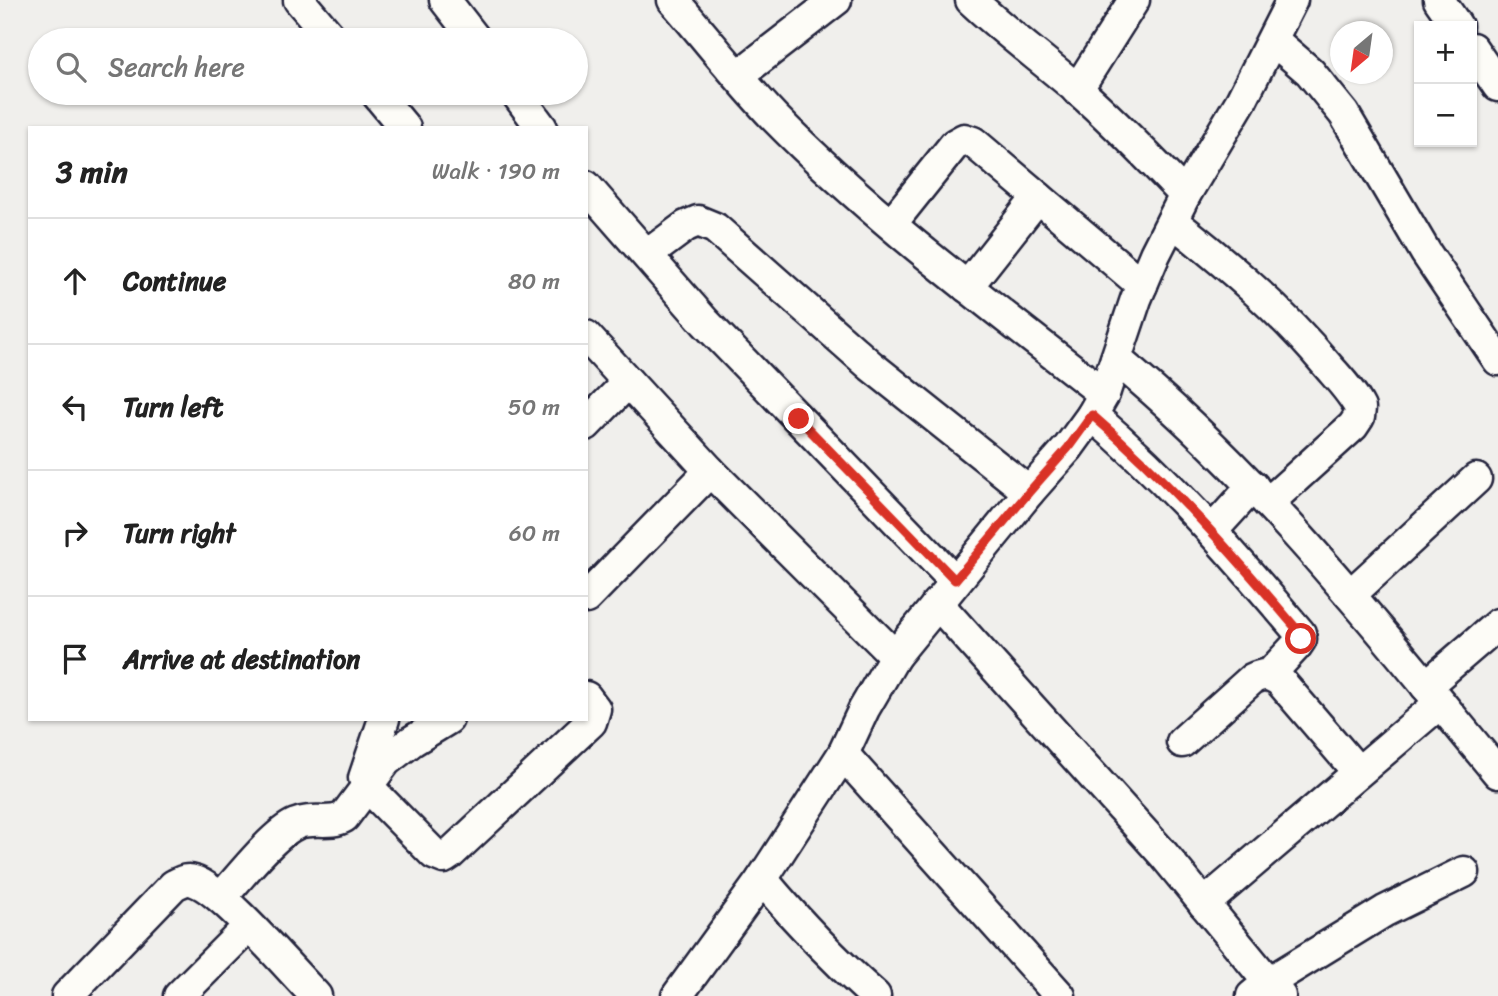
<!DOCTYPE html>
<meta charset="utf-8">
<style>
:root{--surface:#fff;--page:#f6f6f6;--text:#222;--muted:#767676;--line:#e0e0e0}
body{margin:0;font-family:Sriracha,sans-serif;background:var(--page);color:var(--text)}
.controls{position:absolute;right:21px;top:21px;display:grid;overflow:hidden;border-radius:0px;box-shadow:0 2px 5px #0004}
.controls button{width:63px;height:63px;display:grid;place-items:center;padding:0;border:0;border-bottom:2px solid var(--line);background:var(--surface);color:var(--text);font:35px sans-serif}
.compass{position:absolute;left:1330px;top:21px;width:63px;height:63px;border-radius:50%;background:var(--surface);box-shadow:0 2px 5px #0004;rotate:209deg}
.stop{position:absolute;width:21px;height:21px;margin:-16px;border:5px solid #d93025;border-radius:50%;background:#fff}
.stop.end{background:#d93025;border-color:#fff;box-shadow:0 2px 7px #0008}
.list{margin:0;padding:0;list-style:none}
h2{display:flex;justify-content:space-between;align-items:center;height:91px;margin:0;padding:0 28px;font-size:30px}
h2 small{font-size:23px;font-weight:400;color:var(--muted)}
.list li{display:grid;grid-template-columns:46px 1fr auto;gap:21px;align-items:center;box-sizing:border-box;height:126px;padding:0 28px;border-top:2px solid var(--line)}
.list b{display:block;font-size:26px;white-space:nowrap}
.list em{font-size:23px;font-style:normal;color:var(--muted)}
.icon{flex:none;width:38px;height:38px;fill:none;stroke:currentColor;stroke-width:2;stroke-linecap:round;stroke-linejoin:round}
.map{position:relative;flex:none;width:1498px;height:996px;overflow:hidden}
.search{position:absolute;background:var(--surface);box-shadow:0 2px 5px #0004;left:28px;top:28px;width:560px;height:77px;display:flex;align-items:center;gap:18px;box-sizing:border-box;padding:0 24px;border-radius:38px;color:var(--muted);font-size:26px}
.panel{position:absolute;background:var(--surface);box-shadow:0 2px 5px #0004;left:28px;top:126px;width:560px;height:595px;border-radius:0px}
.map>svg:first-child{display:block}
.lines{fill:none;stroke-linecap:round;stroke-linejoin:round}
.street-casing{stroke:#22223b;stroke-width:35}
.street{stroke:#fdfcf7;stroke-width:30}
.route{stroke:#d93025;stroke-width:9}
</style>
<div class="map">
<svg width="1498" height="996" viewBox="0 0 1498 996">
<rect width="100%" height="100%" fill="#f0efec"/>
<filter id="ink" filterUnits="userSpaceOnUse"><feTurbulence type="fractalNoise" baseFrequency=".0143" numOctaves="2"/><feDisplacementMap in="SourceGraphic" scale="14" xChannelSelector="R" yChannelSelector="G"/><feConvolveMatrix kernelMatrix="1 2 1 2 8 2 1 2 1" color-interpolation-filters="sRGB"/></filter>
<g filter="url(#ink)">
<g class="lines">
<g class="street-casing">
<g id="street">
<path d="M299,0L333,40"/>
<path d="M445,0L476,40"/>
<path d="M673,0C707,39 739,80 774,117C875,220 991,305 1104,394"/>
<path d="M971,0C1005,32 1042,59 1078,90C1116,123 1150,159 1185,195"/>
<path d="M1439,0L1457,26"/>
<path d="M1273,40L1310,72L1344,114L1426,253L1498,360"/>
<path d="M1472,48L1498,86"/>
<path d="M739,75L836,0"/>
<path d="M1077,90L1134,0"/>
<path d="M376,93L405,128"/>
<path d="M516,93L542,128"/>
<path d="M586,186L705,322L955,581"/>
<path d="M1172,221C1228,265 1281,310 1327,365C1339,379 1352,392 1360,408L1359,417L1353,426L1268,503"/>
<path d="M891,224L955,144L964,139L973,142L1142,285"/>
<path d="M647,255L686,226L698,221L715,228L871,366L1029,492"/>
<path d="M967,287L1038,197"/>
<path d="M586,336L710,471L895,656"/>
<path d="M1116,359C1262,479 1378,628 1498,773"/>
<path d="M1092,415C1171,482 1233,554 1300,633L1301,639L1297,645L1270,674"/>
<path d="M586,425L628,382"/>
<path d="M1212,531L1253,486"/>
<path d="M1350,595L1476,479"/>
<path d="M586,598L710,471"/>
<path d="M937,603L1164,855L1280,996"/>
<path d="M1426,686L1498,624"/>
<path d="M384,719L364,778L368,787L434,854L444,858L450,854L591,722L595,709L586,697"/>
<path d="M1182,742L1252,679C1264,673 1269,674 1280,681L1358,772"/>
<path d="M843,754L1060,996"/>
<path d="M762,879C797,921 834,960 875,996"/>
<path d="M221,898C238,879 274,833 296,824C312,817 330,825 344,817L386,761L412,741L448,719"/>
<path d="M1204,904L1440,703"/>
<path d="M67,996L174,885C181,882 186,878 194,881C222,889 292,972 316,996"/>
<path d="M179,996L249,926"/>
<path d="M677,996L762,879L843,754L864,709L895,656L1029,492L1068,448L1092,415L1104,394L1136,299L1155,254L1185,195L1241,101L1292,0"/>
<path d="M1252,996L1269,982L1385,911L1464,872"/>
</g>
</g>
<use href="#street" class="street"/>
</g>
</g>
<g class="lines" filter="url(#ink)">
<path class="route" d="M799,419L955,580L1029,492L1068,448L1092,415C1170,482 1234,555 1300,633L1301,639"/>
</g>
</svg>
<div class="controls">
<button>+</button>
<button>−</button>
</div>
<svg class="compass" viewBox="-18 -18 36 36"><path d="M0-13l5 13h-10z" fill="#e53935"/><path d="M0 13l5-13h-10z" fill="#767676"/></svg>
<div class="stop" style="left:1301px;top:639px"></div>
<div class="stop end" style="left:799px;top:419px"></div>
<div class="search"><svg class="icon" aria-label="search" viewBox="0 0 24 24"><circle cx="10" cy="10" r="6"/><path d="M15 15l6 6"/></svg>Search here</div>
<section class="panel">
<h2>3 min<small>Walk · 190 m</small></h2>
<ul class="list">
<li><svg class="icon" aria-label="ahead" viewBox="0 0 24 24"><path d="M12 20V5M6 11l6-6 6 6"/></svg><div><b>Continue</b></div><em>80 m</em></li>
<li><svg class="icon" aria-label="left" viewBox="0 0 24 24"><path d="M17 20v-9H6M10 6l-5 5 5 5"/></svg><div><b>Turn left</b></div><em>50 m</em></li>
<li><svg class="icon" aria-label="right" viewBox="0 0 24 24"><path d="M7 20v-9h11M14 6l5 5-5 5"/></svg><div><b>Turn right</b></div><em>60 m</em></li>
<li><svg class="icon" aria-label="arrive" viewBox="0 0 24 24"><path d="M6 21V4h12l-3 4 3 4H6"/></svg><div><b>Arrive at destination</b></div></li>
</ul>
</section>
</div>
